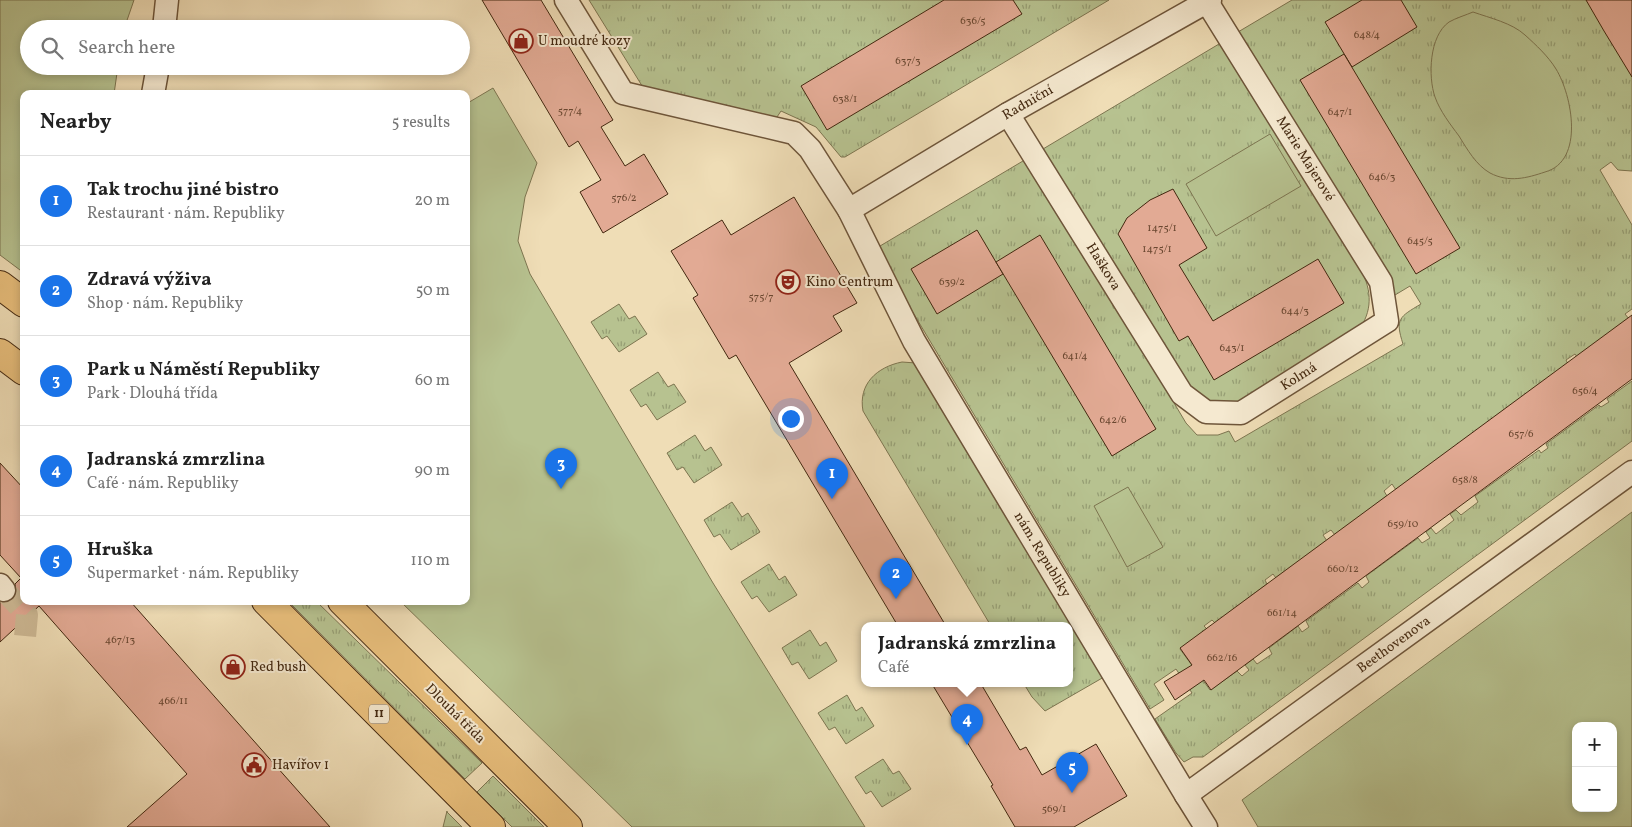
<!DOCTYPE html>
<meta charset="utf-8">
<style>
:root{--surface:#fff;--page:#f6f6f6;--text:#222;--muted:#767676;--line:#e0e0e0;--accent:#1a73e8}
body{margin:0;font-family:Vollkorn,serif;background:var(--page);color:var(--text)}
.controls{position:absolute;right:15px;bottom:15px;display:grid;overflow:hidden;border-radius:10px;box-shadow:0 2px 8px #0003}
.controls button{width:45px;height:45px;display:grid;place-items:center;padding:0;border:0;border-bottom:1px solid var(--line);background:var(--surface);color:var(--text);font:25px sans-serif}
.you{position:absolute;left:790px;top:418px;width:18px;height:18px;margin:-12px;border:4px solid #fff;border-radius:50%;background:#1a73e8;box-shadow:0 0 0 8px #1a73e833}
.badge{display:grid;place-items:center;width:32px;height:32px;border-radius:50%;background:var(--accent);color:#fff;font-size:16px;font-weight:700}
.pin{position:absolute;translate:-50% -41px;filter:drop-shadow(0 1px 2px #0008)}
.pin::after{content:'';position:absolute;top:26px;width:18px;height:15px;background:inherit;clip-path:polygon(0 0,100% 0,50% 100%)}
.popup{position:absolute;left:861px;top:622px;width:212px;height:65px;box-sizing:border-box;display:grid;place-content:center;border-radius:10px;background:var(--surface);filter:drop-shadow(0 1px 4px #0005);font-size:16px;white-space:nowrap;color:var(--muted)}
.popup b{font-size:19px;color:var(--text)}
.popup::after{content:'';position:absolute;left:50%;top:100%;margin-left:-10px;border:10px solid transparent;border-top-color:var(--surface)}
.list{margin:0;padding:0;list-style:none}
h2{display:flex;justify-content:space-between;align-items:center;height:65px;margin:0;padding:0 20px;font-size:21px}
h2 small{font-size:16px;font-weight:400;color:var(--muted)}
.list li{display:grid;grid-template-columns:32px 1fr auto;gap:15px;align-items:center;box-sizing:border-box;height:90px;padding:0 20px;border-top:1px solid var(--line)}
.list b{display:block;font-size:19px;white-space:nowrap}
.list p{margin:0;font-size:16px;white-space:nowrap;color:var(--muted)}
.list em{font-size:16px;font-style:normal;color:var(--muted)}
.icon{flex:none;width:28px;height:28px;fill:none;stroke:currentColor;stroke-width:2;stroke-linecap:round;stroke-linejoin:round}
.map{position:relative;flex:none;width:1632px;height:827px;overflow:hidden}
.search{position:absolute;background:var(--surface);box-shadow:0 2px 8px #0003;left:20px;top:20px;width:450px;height:55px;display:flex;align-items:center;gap:12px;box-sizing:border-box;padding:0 18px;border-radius:28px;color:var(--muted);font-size:19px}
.panel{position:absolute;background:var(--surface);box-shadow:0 2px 8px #0003;left:20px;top:90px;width:450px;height:515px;border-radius:10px}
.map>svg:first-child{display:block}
.grass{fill:url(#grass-tufts);stroke:#7d7550}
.park{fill:#b7c290;stroke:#7d7550;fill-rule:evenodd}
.building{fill:#e2aa94;stroke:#432810}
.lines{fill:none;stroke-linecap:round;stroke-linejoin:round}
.street-tunnel{stroke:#cdb995;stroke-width:22;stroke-dasharray:22 11;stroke-linecap:butt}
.street-casing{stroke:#6e553a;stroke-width:25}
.primary-casing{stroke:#432810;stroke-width:30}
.street{stroke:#f5e9d0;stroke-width:22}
.primary{stroke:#e8be7b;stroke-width:28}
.labels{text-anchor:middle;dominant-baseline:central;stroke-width:4;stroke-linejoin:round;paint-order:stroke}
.number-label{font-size:11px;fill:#6b4831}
.shield{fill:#f5e9d0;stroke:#78624a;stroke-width:1}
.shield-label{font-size:12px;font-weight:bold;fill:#432810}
.poi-label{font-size:14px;fill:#432810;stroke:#f5e9d0;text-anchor:start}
.street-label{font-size:14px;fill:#432810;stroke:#f5e9d0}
</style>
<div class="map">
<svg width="1632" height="827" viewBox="0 0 1632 827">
<defs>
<pattern id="grass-tufts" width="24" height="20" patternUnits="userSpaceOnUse" patternTransform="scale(1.25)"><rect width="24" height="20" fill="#b7c290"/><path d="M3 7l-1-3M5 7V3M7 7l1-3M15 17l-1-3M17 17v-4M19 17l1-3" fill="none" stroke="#969e74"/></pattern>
</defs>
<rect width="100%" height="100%" fill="#efddb6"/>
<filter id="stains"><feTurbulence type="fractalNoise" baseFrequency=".004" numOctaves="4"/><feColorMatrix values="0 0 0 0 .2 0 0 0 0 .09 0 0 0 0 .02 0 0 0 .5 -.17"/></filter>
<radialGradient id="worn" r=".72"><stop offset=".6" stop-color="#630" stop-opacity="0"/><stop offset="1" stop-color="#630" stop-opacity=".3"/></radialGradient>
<g class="grass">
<path d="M589,0H1109L845,157H841L816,127L781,111L775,120L644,89Z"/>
<path d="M1292,0H1632V171L1618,170L1611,162L1600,170L1632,225V309L1625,314L1629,319L1577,357L1575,354L1566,360L1568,364L1396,490L1392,484L1384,491L1387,496L1335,535L1331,530L1323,535L1327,541L1276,578L1273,574L1265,580L1267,584L1215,623L1212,620L1204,626L1207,629L1180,649L1210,690L1237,671L1242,676L1249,670L1245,665L1253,659L1257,664L1272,654L1269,648L1298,626L1302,632L1309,627L1306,621L1358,583L1362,588L1369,582L1366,576L1418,538L1422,543L1430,538L1426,532L1431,528L1436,534L1454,520L1450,514L1456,510L1461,515L1478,502L1475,496L1539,450L1541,453L1548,448L1546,444L1599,405L1601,407L1609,402L1607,399L1632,381V441L1203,757H1193L1184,762L1176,753L1155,719L1192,693L1176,669L1154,684L1164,700L1150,709L875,249L1028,158L1186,423L1197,435H1218L1229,431L1235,442L1403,344C1395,319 1399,317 1421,304L1410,286L1395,295L1392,290L1238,32Z"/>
<path d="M1224,41L1363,274C1373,295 1371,316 1356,333L1235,403H1212L1190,391L1043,149Z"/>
<path d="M619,304L629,319L635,316L647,334L619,352L607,336L602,339L591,322Z"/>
<path d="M902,362L916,363L1104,677L1045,711L1032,697L1024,684H1070V626H991L863,411C858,384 877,367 902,362Z"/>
<path d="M658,372L668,387L674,384L686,402L657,420L646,404L641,407L630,390Z"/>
<path d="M695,435L705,451L711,447L722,465L694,483L683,467L677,470L667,453Z"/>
<path d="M732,502L742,517L748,513L760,532L731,550L720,534L714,537L704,520Z"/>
<path d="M769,564L779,580L785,576L797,595L769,612L757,596L752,599L741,582Z"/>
<path d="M288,601H316L482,763L465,779Z"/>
<path d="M810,630L820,646L826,642L837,661L809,679L798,662L792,665L782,648Z"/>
<path d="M847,695L856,711L862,707L874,726L846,744L835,727L829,730L818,713Z"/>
<path d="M883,759L893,774L899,771L911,789L882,807L871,791L866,794L855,777Z"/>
<path d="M493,776L544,827H512L477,792Z"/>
<path d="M447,811V812L462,827H443Z"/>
</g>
<g class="park">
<path d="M0,0H134L124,29H29V66H118L114,94H24V273L0,255Z"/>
<path d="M1473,12C1490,18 1512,23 1525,35C1536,45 1548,56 1556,69C1572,95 1585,161 1545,172C1527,178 1509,183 1490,173C1476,165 1467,149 1459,136C1450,124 1440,111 1435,97C1428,77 1429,36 1449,22C1456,18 1466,15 1473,12Z"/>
<path d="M493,88L537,163L525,197L518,241L530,274L713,583L865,827H632L400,601H466V104Z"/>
<path d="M1270,134L1301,186L1216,236L1186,184Z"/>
<path d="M1128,487L1163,547L1127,567L1094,506Z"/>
<path d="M1632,512V827H1258L1242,800ZM1576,726H1613V808H1576Z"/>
</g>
<g class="building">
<path d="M482,0H541L613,120L601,127L625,166L644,154L668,194L603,233L580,192L601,180L578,141L569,147Z"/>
<path d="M944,0H1013L1022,14L827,130L801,86Z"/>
<path d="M1362,0H1401L1417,27L1352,67L1325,22Z"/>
<path d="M1586,0H1632V77L1604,31Z"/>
<path d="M1344,54L1460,248L1416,274L1300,80Z"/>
<path d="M1173,189L1207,248L1179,265L1213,321L1318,259L1344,303L1214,380L1188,336L1179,341L1118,234L1127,218L1150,200Z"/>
<path d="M794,197L857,303L833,316L842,331L789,363L946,626H898L736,355L729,359L693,298L698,295L671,251L722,220L731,235Z"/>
<path d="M977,230L1003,274L937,314L911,269Z"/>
<path d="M1040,235L1156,429L1112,456L996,262Z"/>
<path d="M1632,315V379L1211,690L1204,680L1175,700L1164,682L1192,665L1180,648Z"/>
<path d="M0,463L24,489V601H130L330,827H127L187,774L39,606L0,642V602L13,600L16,594L15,584L21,578L0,555Z"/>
<path d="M932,684H981L1020,750L1026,747L1042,775L1096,744L1127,796L1074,827H1015L991,786L993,785Z"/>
</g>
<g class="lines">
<path class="street-tunnel" d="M4,590L27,615L25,637"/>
<g class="street-casing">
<g id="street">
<path d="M566,0L623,93L794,133L810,149L849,210L914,341L1186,795"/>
<path d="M164,29L167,0"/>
<path d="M153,94L158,66"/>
<path d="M1008,114L1182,394L1206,412L1241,413L1387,321L1381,282L1207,2"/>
<path d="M849,210L1008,114L1210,0"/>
<path d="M0,585L4,590"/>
<path d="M1206,827L1186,795L1632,472"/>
</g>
</g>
<g class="primary-casing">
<g id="primary">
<path d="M0,285L24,303"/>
<path d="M0,353L24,371"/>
<path d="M266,601L491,827"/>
<path d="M342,601L568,827"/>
</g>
</g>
<use href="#street" class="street"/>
<use href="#primary" class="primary"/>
</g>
<defs>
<g id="shop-ring" transform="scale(1.25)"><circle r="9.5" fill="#f5e9d0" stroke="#8f2418" stroke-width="1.5"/><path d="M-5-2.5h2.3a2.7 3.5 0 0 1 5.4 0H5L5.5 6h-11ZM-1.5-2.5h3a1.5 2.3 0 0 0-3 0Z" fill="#8f2418"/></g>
<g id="theatre-ring" transform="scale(1.25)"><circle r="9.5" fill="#f5e9d0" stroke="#8f2418" stroke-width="1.5"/><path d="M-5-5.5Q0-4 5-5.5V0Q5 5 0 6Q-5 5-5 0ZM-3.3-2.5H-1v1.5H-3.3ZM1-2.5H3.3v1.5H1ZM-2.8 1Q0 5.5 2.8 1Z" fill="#8f2418"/></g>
<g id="civic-ring" transform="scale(1.25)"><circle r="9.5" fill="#f5e9d0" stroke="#8f2418" stroke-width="1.5"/><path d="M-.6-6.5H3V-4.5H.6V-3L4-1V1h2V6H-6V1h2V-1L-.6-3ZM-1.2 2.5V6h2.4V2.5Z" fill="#8f2418"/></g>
</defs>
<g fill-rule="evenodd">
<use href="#shop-ring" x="521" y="41"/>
<use href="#theatre-ring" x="788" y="282"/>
<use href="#shop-ring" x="233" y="667"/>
<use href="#civic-ring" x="254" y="765"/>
</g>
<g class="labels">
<g class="number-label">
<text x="973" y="21">636/5</text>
<text x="1367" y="35">648/4</text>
<text x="908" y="61">637/3</text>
<text x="845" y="99">638/1</text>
<text x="570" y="111">577/4</text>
<text x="1340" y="112">647/1</text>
<text x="1382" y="177">646/3</text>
<text x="624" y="198">576/2</text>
<text x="1162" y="228">1475/1</text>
<text x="1420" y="241">645/5</text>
<text x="1157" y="249">1475/1</text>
<text x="952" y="282">639/2</text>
<text x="761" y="297">575/7</text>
<text x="1295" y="311">644/3</text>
<text x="1232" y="348">643/1</text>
<text x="1075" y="356">641/4</text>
<text x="1585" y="391">656/4</text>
<text x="1113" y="420">642/6</text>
<text x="1521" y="434">657/6</text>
<text x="1465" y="480">658/8</text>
<text x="1403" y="524">659/10</text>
<text x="1343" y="569">660/12</text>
<text x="1282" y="613">661/14</text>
<text x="120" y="640">467/13</text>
<text x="1222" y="658">662/16</text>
<text x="173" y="701">466/11</text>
<text x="1054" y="809">569/1</text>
</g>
<rect class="shield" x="369" y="704.5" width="20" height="19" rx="4"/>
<g class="shield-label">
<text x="379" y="714">11</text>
</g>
<g class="poi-label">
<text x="538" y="41">U moudré kozy</text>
<text x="806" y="282">Kino Centrum</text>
<text x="250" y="667">Red bush</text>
<text x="272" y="765">Havířov 1</text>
</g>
<g class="street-label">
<text transform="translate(1028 103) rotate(-30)">Radniční</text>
<text transform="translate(1305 159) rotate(58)">Marie Majerové</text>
<text transform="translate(1103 267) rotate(58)">Haškova</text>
<text transform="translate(1299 377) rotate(-32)">Kolmá</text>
<text transform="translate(1042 555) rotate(59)">nám. Republiky</text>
<text transform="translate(1394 645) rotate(-36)">Beethovenova</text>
<text transform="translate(455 714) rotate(45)">Dlouhá třída</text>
</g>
</g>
<rect width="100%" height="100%" filter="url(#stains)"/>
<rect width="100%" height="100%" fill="url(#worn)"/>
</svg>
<div class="controls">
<button>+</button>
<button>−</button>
</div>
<div class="you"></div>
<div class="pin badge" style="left:832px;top:499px">1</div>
<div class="pin badge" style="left:896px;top:599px">2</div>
<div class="pin badge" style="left:561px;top:489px">3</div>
<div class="pin badge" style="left:967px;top:745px">4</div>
<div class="popup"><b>Jadranská zmrzlina</b>Café</div>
<div class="pin badge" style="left:1072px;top:793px">5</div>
<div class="search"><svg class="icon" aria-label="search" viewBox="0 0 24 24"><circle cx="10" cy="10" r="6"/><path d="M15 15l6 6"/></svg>Search here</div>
<section class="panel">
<h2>Nearby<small>5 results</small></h2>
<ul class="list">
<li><span class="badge">1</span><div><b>Tak trochu jiné bistro</b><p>Restaurant · nám. Republiky</p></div><em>20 m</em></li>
<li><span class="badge">2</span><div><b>Zdravá výživa</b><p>Shop · nám. Republiky</p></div><em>50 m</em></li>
<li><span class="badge">3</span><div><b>Park u Náměstí Republiky</b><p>Park · Dlouhá třída</p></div><em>60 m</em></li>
<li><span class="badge">4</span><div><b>Jadranská zmrzlina</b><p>Café · nám. Republiky</p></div><em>90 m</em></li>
<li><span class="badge">5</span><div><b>Hruška</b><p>Supermarket · nám. Republiky</p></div><em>110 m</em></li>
</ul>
</section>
</div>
